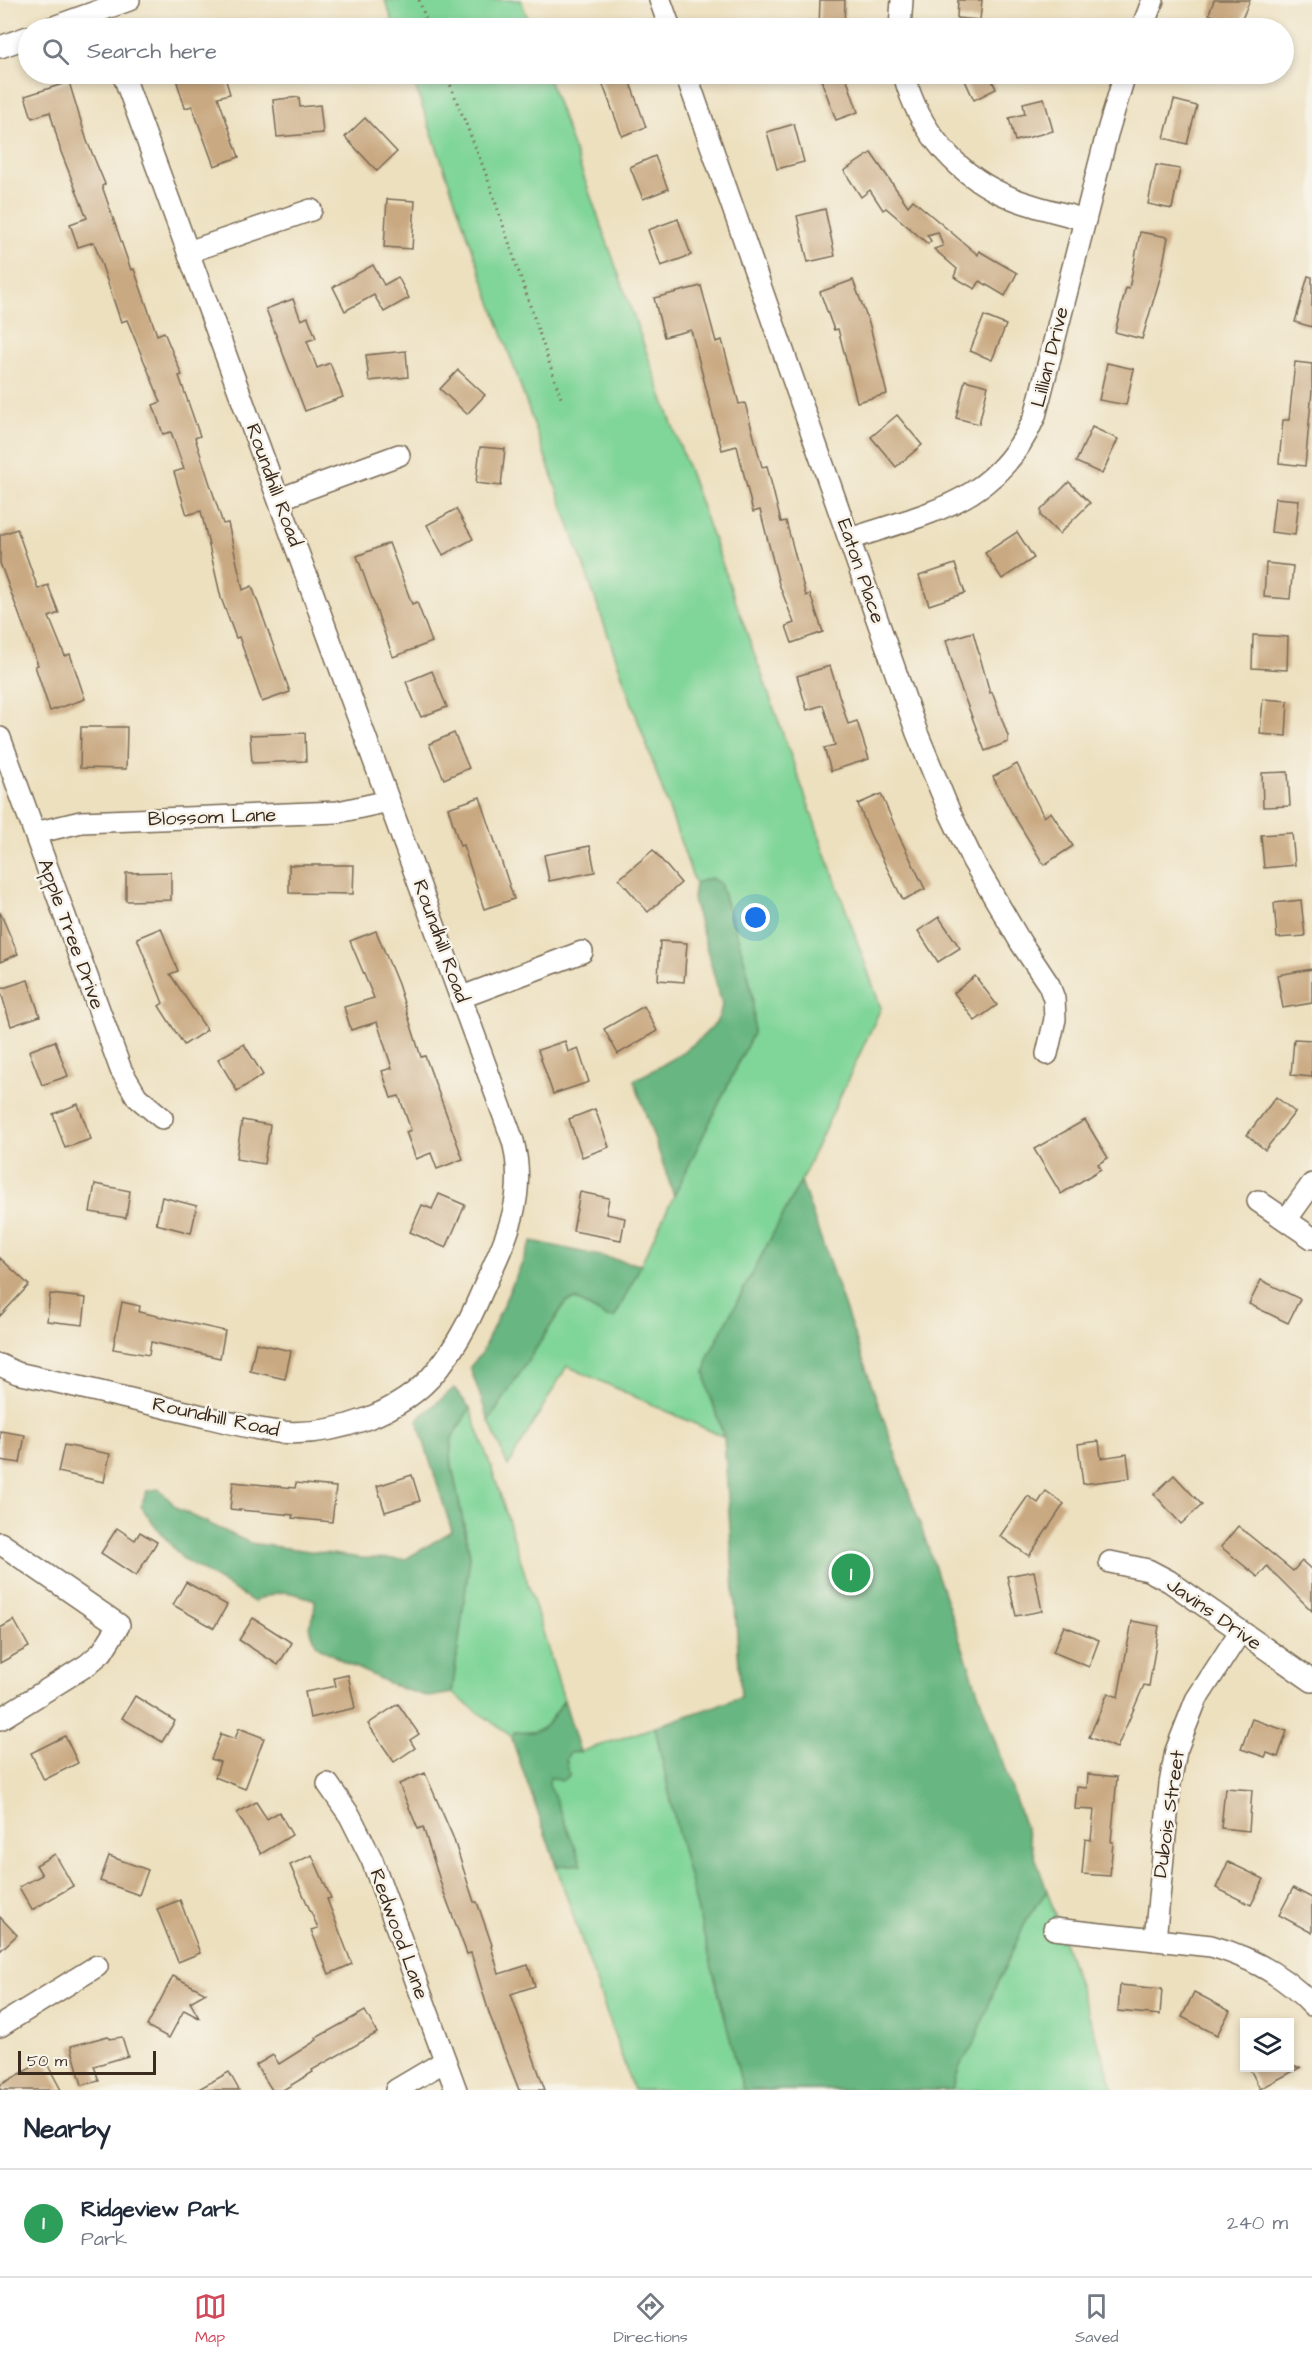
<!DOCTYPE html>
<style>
:root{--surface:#fff;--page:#f6f6f7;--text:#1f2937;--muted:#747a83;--line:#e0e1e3;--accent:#d1495b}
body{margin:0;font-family:"Architects Daughter",sans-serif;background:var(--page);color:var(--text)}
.controls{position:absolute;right:18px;bottom:18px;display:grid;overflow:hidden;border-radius:0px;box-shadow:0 3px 9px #0003}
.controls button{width:54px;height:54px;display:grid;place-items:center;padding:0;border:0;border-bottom:2px solid var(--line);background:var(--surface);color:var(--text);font:30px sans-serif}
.scale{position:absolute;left:18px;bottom:15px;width:138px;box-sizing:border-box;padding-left:6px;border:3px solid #3b2a1e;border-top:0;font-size:16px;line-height:21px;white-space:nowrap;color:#3b2a1e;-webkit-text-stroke:4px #f7f3e8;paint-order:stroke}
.you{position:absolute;left:756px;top:918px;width:21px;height:21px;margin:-15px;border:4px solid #fff;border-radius:50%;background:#1a73e8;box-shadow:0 0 0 9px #1a73e833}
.badge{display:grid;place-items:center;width:39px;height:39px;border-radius:50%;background:var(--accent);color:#fff;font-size:20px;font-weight:700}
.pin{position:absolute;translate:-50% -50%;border:3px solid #fff;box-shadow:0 2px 6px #0006}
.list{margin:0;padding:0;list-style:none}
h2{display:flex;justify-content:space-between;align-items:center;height:78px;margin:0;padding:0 24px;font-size:26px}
h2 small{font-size:20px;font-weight:400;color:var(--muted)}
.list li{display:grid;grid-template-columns:39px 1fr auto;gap:18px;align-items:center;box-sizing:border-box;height:108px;padding:0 24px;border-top:2px solid var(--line)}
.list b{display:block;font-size:22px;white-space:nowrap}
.list p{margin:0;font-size:20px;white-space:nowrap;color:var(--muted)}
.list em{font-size:20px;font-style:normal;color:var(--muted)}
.icon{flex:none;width:33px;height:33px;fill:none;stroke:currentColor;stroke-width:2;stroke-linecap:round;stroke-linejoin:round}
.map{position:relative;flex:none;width:1312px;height:2090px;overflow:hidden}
.search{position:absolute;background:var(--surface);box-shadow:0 3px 9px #0003;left:18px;right:18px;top:18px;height:66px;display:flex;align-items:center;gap:15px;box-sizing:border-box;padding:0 21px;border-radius:33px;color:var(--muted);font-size:22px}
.sheet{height:186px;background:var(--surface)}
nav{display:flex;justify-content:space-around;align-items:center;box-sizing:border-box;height:84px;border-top:2px solid var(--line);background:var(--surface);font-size:16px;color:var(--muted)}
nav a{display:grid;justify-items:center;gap:3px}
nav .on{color:var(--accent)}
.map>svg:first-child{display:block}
.green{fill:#80d599;stroke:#5e805c;stroke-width:1.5}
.forest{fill:#68b681;stroke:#527050;stroke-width:1.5}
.building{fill:#c9a981}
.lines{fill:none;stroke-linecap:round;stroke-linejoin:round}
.minor-casing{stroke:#796a56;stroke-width:24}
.path{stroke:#796a56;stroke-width:3;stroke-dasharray:1.5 4.5;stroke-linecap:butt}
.minor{stroke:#fff;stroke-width:21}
.labels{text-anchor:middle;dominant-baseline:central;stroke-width:5;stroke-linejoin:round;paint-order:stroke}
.street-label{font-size:20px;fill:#3b2a1e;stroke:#f7f3e8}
</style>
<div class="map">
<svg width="1312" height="2090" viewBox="0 0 1312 2090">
<rect width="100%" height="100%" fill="#f7f3e8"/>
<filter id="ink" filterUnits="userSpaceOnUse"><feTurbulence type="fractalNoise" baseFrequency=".0167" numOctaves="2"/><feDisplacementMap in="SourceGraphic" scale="12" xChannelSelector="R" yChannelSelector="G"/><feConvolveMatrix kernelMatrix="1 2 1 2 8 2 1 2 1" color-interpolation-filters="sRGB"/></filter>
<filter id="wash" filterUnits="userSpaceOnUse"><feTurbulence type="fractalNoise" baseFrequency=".008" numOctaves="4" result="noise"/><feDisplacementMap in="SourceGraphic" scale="24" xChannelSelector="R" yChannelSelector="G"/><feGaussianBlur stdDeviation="1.35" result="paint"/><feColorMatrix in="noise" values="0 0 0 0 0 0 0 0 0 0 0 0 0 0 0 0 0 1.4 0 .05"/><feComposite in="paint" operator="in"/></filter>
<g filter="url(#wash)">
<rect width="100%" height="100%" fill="#ede0bf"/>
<g class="green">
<path d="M385,0H521L531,28H395Z"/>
<path d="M411,74H547L881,1008L801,1181L709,1355C703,1384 715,1410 724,1437L567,1366L508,1466L489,1421L566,1302L575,1299L606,1317H615L753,1033C758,983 734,931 720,883L711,878L695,883Z"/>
<path d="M470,1408L497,1484L564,1700C548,1724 546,1735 515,1732L569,1776L566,1758L570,1753L580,1752L655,1727L676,1824L1047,1891L1114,2090H633L512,1737L452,1693L470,1556L450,1457L452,1438Z"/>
</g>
<g class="forest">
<path d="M711,878L720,883C734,931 758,983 753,1033L674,1196L634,1080C661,1067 697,1046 716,1022C719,1018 721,1010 722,1004L693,899L695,883Z"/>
<path d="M801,1181L1047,1891L1028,1917L994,1991L975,2042L960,2066L952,2090H743L676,1825L655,1727L741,1697L724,1437L708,1389L705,1372L709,1355Z"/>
<path d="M532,1241L641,1265L615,1317H606L575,1299L566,1302L489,1421L470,1367L481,1354Z"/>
<path d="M454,1388L470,1408L452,1438L450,1457L470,1556L452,1693L429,1697L400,1688L350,1665L317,1646L309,1626L314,1615L315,1600C288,1591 280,1588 254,1602L182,1558L154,1525L141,1506L147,1491L159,1489L178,1509L250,1543L361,1558L406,1559L452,1531L417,1420Z"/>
<path d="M564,1700L580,1752L570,1753L566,1758L569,1776L561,1781L550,1777L549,1784L582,1864L557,1866L511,1737L515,1732C546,1735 548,1724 564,1700Z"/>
</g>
<g id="blocks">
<g class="building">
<path d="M820,0H845L844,28H819Z"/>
<path d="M958,0H982L980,20L957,18Z"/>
<path d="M1214,0H1250L1239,26L1209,14Z"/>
<path d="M193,74H224L230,94L218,97L239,157L214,166L192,106L185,108L176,79Z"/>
<path d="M599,74H627L646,127L622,136Z"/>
<path d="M819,74H845L858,112L836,120Z"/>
<path d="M962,74H989L996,89L974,100Z"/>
<path d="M69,82L87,141L105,184L102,186L131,270L134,269L157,335L164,332L182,375L179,376L200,436L195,438L223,524L228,523L243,590L252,586L290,692L262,702L239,637L236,638L221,598L201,511L187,515L174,472L184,469L171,432L163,434L153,405L161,402L127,320L121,322L94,242L78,247L70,224L87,218L61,152L50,112L32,118L25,96Z"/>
<path d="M299,97L300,107L320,105L323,133L277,137L273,100Z"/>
<path d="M1044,98L1053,131L1015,141L1009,118L1025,114L1023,103Z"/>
<path d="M1174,100L1197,106L1187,144L1164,138Z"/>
<path d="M365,118L397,152L377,171L345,137Z"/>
<path d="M794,124L804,162L777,169L767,132Z"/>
<path d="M871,153L908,206L913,200L978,255L979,251L1017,273L1005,296L980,281L975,289L954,277L957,269L934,249L943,246L938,232L927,235L931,241L928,244L886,208L883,210L870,190L861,197L844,171Z"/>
<path d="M655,156L668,189L643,199L630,167Z"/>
<path d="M1156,165L1180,169L1172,209L1148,204Z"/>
<path d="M387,199L415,201L412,249L384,247Z"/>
<path d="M825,209L835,256L808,262L797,216Z"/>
<path d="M678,219L691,255L661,266L648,230Z"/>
<path d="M1140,232L1168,237L1161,275L1142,339L1115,332L1126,288L1129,289Z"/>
<path d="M373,265L384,285L398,277L409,298L384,312L374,295L345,311L333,287Z"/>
<path d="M1308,276L1312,277V327L1295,322Z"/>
<path d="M853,280L870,326L887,394L857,402L838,329L834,330L820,292Z"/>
<path d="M701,286L716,342L722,340L739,404L745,403L762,467L767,466L781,522L786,521L806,596L810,594L823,632L792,643L786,626L794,623L779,584L760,510L753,512L737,446L722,450L691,330L664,337L654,298Z"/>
<path d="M293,299L301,320L308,317L316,338L307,341L317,368L330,363L343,397L305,411L266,309Z"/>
<path d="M984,316L1006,325L992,360L970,351Z"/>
<path d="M406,351L408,377L369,381L366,355Z"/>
<path d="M1295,362L1312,364V391L1305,466L1279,463L1283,420H1289Z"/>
<path d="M1107,363L1134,369L1126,405L1099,400Z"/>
<path d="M458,370L485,395L467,414L440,389Z"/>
<path d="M965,380L988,386L979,424L956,418Z"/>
<path d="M897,415L922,445L896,467L871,437Z"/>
<path d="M1092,427L1118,439L1102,474L1076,462Z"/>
<path d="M480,447L505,449L501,486L476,483Z"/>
<path d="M1069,482L1090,503L1059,534L1041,516V510Z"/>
<path d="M1275,498L1299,500L1295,535L1271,532Z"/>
<path d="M456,509L473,539L443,555L427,525Z"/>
<path d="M17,529L38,589L48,585L59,613L49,617L65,656L70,654L85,699L50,711L35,666L38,665L0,563V535Z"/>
<path d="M1017,532L1034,558L1002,579L985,553Z"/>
<path d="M389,543L412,604L417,602L432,642L393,657L357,556Z"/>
<path d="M1266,563L1293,566L1290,599L1264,597Z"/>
<path d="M955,564L965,593L929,605L919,576Z"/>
<path d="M973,632L990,693L992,692L1008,736V742L985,751L957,678L946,640Z"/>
<path d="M1253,635L1288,637L1287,670L1252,668Z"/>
<path d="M830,666L848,724L857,721L869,759L831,771L824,748L835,745L823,705L807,710L797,676Z"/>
<path d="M432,671L447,707L421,717L406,682Z"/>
<path d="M1263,699L1288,701L1286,736L1260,734Z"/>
<path d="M81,727H127L126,769L80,768Z"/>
<path d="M305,733L306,761L252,763L250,735Z"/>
<path d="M454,733L469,768L444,779L429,744Z"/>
<path d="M1017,764L1044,817L1051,812L1073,846L1044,865L1012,813L993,777Z"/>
<path d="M1288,772L1290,806L1263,807L1262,773Z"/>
<path d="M881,794L900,838L925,889L903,900L870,834L858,804Z"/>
<path d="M480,797L514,899L484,909L463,845L460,846L448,808Z"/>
<path d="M1292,833L1295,865L1264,868L1261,835Z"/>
<path d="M590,846L595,872L549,881L544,855Z"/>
<path d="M653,850L681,883L648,912L619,879Z"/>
<path d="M289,865H354L353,894L289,893Z"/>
<path d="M171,872V900L126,901V873Z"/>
<path d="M1301,900L1305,936L1277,938L1274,903Z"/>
<path d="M0,912L18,954L0,962Z"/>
<path d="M939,917L960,948L938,962L918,931Z"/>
<path d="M161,928L178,971L170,974L207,1030L184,1045L159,1006L163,1003L137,938Z"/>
<path d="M376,931L398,984L421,1057L425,1056L463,1159L437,1169L431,1153L416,1159L406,1132L411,1130L399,1096L391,1098L382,1071L392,1068L377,1022L351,1030L344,1007L374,998L350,941Z"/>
<path d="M660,941L687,943L684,982L658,980Z"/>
<path d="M1312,969V1003L1283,1008L1277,975Z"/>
<path d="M975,976L997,1005L975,1021L954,993Z"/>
<path d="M28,980L40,1016L11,1026L0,989Z"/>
<path d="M644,1006L657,1031L618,1054L604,1029Z"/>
<path d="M1294,1039L1312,1040V1077L1291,1075Z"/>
<path d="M55,1041L68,1076L42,1085L29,1051Z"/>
<path d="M565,1041L568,1052L578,1048L589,1082L553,1094L538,1050Z"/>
<path d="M244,1044L263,1075L237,1091L218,1059Z"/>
<path d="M1276,1097L1295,1112L1265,1150L1247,1135Z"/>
<path d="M78,1104L91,1139L65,1148L53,1114Z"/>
<path d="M595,1109L609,1147L582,1157L569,1119Z"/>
<path d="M242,1120L270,1125L264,1164L236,1159Z"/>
<path d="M1085,1120L1108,1158L1098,1164L1101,1169L1061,1194L1034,1149Z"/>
<path d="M95,1184L130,1191L126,1218L90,1212Z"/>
<path d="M580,1192L609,1198L606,1214L625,1218L621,1240L573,1231Z"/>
<path d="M439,1194L465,1205L446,1248L410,1232L422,1205L432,1209Z"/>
<path d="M162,1197L197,1206L191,1233L156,1224Z"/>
<path d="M0,1258L29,1285L0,1316Z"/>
<path d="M1261,1280L1300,1299L1288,1323L1249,1304Z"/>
<path d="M50,1294L86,1298L83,1325L47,1321Z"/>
<path d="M122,1302L140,1306L139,1312L225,1331L220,1358L151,1342L149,1355L113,1349Z"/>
<path d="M256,1343L291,1351L285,1379L250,1371Z"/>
<path d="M0,1431L25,1435L20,1463L0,1460Z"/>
<path d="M1099,1441L1101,1458L1127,1454L1130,1478L1083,1484L1078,1444Z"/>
<path d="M64,1445L110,1454L104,1482L58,1472Z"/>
<path d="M412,1475L420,1501L385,1512L377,1486Z"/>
<path d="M1174,1475L1202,1505L1181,1524L1154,1494Z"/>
<path d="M233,1482L295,1488L296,1483L336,1487L332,1522L292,1518L293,1515L230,1509Z"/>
<path d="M1046,1491L1064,1504L1029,1556L1000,1536L1028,1496L1038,1503Z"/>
<path d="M1238,1526L1293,1571L1302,1561L1312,1570V1611L1267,1566L1258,1577L1221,1547Z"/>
<path d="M117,1528L135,1540L140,1532L157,1542L136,1576L101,1553Z"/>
<path d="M1034,1571L1042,1611L1016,1616L1007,1576Z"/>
<path d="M186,1582L227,1605L214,1628L173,1605Z"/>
<path d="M253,1618L292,1643L278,1665L239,1640Z"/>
<path d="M14,1620L29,1647L0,1663V1628Z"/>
<path d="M1132,1621L1159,1626L1149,1686L1144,1685L1117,1748L1089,1737L1108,1693L1118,1697Z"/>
<path d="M1064,1626L1099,1640L1089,1667L1053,1652Z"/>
<path d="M348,1675L355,1708L310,1718L305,1692L336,1686L334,1678Z"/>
<path d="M135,1696L175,1721L162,1742L122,1718Z"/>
<path d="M398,1704L419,1734L410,1740L415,1748L394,1762L368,1724Z"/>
<path d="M1252,1719L1287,1731L1278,1757L1267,1753L1265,1757L1241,1749Z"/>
<path d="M239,1728L264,1738L245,1789L215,1777L220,1762L211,1759L221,1734L235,1739Z"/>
<path d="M65,1736L78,1763L44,1780L31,1753Z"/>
<path d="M425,1773L453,1837L474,1902H477L492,1945L491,1946L499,1974L528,1965L535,1986L511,1994L545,2090H519L490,2016L471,1953L467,1954L443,1890L423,1827L418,1829L399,1784Z"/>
<path d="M1088,1774L1117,1777L1111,1842H1113L1110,1876L1082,1874L1085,1839L1091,1840L1094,1810L1075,1809L1077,1787L1087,1788Z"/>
<path d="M1225,1788L1252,1790L1249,1831L1221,1828Z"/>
<path d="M256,1802L267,1819L279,1812L292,1835L261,1854L237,1813Z"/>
<path d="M55,1854L73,1886L32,1910L19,1887L42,1875L36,1865Z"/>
<path d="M312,1855L331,1898L327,1899L352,1964L329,1974L311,1930L318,1928L290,1865Z"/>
<path d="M109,1856L148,1870L139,1895L100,1881Z"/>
<path d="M1228,1862L1264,1879L1251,1905L1216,1888Z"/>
<path d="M1293,1888L1312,1898V1933L1279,1915Z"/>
<path d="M180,1900L200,1953L178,1962L157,1909Z"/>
<path d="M0,1917L17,1935L0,1951Z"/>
<path d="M173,1976L206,1993L190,2002L199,2018L184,2010L169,2038L147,2026Z"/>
<path d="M1120,1985L1162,1989L1160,2015L1118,2011Z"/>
<path d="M1194,1992L1230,2011L1217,2035L1182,2017Z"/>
<path d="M365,2011L377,2033L312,2070L313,2072L283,2090H272L256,2065L273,2055L279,2064L317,2040L316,2038Z"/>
<path d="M108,2036L109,2039L122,2037L128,2056L94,2066L99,2081L82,2085L71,2046Z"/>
<path d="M45,2060L61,2090H0V2085Z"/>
<path d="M1249,2067H1301L1260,2089Z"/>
<path d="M229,2072L239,2090H197Z"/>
</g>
</g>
</g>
<g filter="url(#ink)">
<use href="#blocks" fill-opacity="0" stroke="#796a56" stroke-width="1.5"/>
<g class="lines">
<g class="minor-casing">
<g id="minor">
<path d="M660,0L670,28"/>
<path d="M51,28L129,0"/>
<path d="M900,28L902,0"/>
<path d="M1142,28L1153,0"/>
<path d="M0,47L28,37"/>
<path d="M686,74L917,733L950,813L973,861L1021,943L1049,985L1054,999L1055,1019L1047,1054"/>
<path d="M904,74C918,131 959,178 1014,199C1037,208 1062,213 1085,220"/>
<path d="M188,252L311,210"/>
<path d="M279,499L399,455"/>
<path d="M850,539C930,512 998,503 1035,416L1107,134L1125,74"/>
<path d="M0,738L121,1070L137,1097L162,1118"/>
<path d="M35,833L81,822L338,812L389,801"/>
<path d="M462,997L582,952"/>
<path d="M1258,1201L1312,1238"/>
<path d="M1286,1220L1312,1184"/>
<path d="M0,1365L17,1373C72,1385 126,1398 181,1411C213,1418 245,1428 278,1432C333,1437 402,1414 437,1370C455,1348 469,1322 480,1296C504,1242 528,1201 513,1141L123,74"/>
<path d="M0,1543L119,1625L102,1652L87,1665L0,1719"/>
<path d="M1110,1562L1148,1570L1169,1581L1312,1681"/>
<path d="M328,1784L350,1816L372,1860L456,2090"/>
<path d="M1054,1929L1211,1946C1250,1957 1284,1975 1312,2005"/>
<path d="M1155,1940L1170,1784L1176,1751L1196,1700L1240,1632"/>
<path d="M0,2026L97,1966"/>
<path d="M396,2090L445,2061"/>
</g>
</g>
<g class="path">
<path d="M419,0L429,28"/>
<path d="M446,74L486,174L561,398"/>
</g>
<use href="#minor" class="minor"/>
</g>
</g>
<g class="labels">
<g class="street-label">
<text transform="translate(1050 357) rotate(-76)">Lillian Drive</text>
<text transform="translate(274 485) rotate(70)">Roundhill Road</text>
<text transform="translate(861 571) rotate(71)">Eaton Place</text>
<text transform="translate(212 817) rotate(-2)">Blossom Lane</text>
<text transform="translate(71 934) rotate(70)">Apple Tree Drive</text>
<text transform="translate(441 941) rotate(70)">Roundhill Road</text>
<text transform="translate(216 1417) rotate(12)">Roundhill Road</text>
<text transform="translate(1214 1614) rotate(35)">Javins Drive</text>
<text transform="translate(1169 1814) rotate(-82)">Dubois Street</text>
<text transform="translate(399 1934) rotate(70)">Redwood Lane</text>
</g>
</g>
</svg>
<div class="controls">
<button><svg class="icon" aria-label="layers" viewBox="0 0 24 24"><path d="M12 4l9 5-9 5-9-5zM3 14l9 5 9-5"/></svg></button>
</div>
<div class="scale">50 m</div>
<div class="you"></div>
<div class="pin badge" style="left:851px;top:1573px;background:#2e9e5b">1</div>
<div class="search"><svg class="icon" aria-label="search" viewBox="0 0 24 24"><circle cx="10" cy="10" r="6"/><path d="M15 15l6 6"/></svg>Search here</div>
</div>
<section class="sheet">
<h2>Nearby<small></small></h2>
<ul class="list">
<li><span class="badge" style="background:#2e9e5b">1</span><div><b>Ridgeview Park</b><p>Park</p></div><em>240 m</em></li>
</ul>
</section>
<nav>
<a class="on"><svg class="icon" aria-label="map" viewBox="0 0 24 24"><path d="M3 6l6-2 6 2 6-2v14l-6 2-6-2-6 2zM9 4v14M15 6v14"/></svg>Map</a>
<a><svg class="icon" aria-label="directions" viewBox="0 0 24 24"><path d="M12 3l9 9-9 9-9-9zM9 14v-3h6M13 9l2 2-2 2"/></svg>Directions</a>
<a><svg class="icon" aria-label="saved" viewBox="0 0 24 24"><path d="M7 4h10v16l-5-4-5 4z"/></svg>Saved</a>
</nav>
